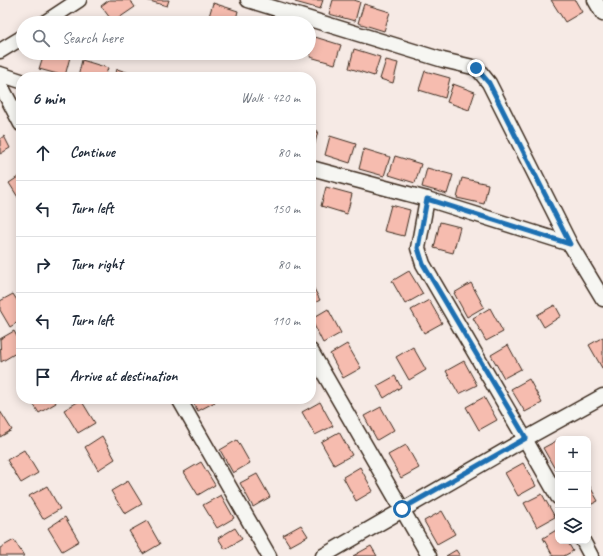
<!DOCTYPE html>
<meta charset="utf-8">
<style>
:root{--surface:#fff;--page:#f6f6f7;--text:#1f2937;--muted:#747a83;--line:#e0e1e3}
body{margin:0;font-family:Caveat,sans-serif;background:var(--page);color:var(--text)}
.controls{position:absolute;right:12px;bottom:12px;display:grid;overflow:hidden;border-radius:8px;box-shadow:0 2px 10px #0003}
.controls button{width:36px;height:36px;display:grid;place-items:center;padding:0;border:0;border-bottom:1px solid var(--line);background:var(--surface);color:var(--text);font:20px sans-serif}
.stop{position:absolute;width:12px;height:12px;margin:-9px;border:3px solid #1f6fb2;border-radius:50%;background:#fff}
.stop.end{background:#1f6fb2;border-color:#fff;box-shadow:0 1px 4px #0008}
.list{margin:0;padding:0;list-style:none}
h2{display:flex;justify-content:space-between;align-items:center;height:52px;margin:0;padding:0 16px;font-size:17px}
h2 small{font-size:13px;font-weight:400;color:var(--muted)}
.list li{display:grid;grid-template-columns:26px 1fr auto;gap:12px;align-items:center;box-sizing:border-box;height:56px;padding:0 16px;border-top:1px solid var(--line)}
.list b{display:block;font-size:15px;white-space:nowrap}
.list em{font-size:13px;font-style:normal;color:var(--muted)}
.icon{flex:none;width:22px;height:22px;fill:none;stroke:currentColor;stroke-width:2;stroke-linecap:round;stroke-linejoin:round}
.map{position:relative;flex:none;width:603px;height:556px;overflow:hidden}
.search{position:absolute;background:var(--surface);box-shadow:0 2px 10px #0003;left:16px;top:16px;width:300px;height:44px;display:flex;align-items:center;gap:10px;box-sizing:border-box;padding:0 14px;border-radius:22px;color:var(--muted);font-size:15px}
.panel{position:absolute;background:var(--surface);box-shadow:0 2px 10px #0003;left:16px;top:72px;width:300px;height:332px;border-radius:16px}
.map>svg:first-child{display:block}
.building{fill:#f6bcaf;stroke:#3b2a1e}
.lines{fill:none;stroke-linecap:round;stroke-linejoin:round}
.minor-casing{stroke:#3b2a1e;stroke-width:17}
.minor{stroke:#f6f6f2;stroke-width:14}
.route{stroke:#1f6fb2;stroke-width:5}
</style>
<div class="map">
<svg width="603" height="556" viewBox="0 0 603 556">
<rect width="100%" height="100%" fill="#f6eae5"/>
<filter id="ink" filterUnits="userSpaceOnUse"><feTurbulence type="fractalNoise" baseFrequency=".025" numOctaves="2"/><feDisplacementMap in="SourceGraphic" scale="8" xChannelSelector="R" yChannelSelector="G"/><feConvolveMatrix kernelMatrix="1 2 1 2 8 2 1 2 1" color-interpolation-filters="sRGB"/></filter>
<g filter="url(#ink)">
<g class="building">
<path d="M109,0H130L135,7L113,22L101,6Z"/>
<path d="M146,0H169L167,6Z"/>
<path d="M295,0H323L320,9L295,2Z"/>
<path d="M333,0H354L360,2L355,21L329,14Z"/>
<path d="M551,0H575L582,12L565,22Z"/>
<path d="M213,3L238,11L235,23H207Z"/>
<path d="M364,4L390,12L384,31L358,23Z"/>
<path d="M162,17L175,20L174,23H160Z"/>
<path d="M315,37L341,45L335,64L310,57Z"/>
<path d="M354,49L380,57L374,76L349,68Z"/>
<path d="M44,53H57L70,57L65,76L39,69Z"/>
<path d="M82,60L108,68L105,77H78Z"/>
<path d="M386,60L398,63L393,83L380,79Z"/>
<path d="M117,69L142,77H115Z"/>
<path d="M425,71L450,78L445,98L419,90Z"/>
<path d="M453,84L475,92L469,110L447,102Z"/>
<path d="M311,129L318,131L313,151L311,150Z"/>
<path d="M4,136L10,148L0,154V139Z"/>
<path d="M330,136L356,144L350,163L325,155Z"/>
<path d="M364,149L390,157L384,176L359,169Z"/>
<path d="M395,156L421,164L415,183L389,175Z"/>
<path d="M427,168L453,175L447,194L422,187Z"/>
<path d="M21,175V202L9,183Z"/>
<path d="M462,178L488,184L484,204L457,198Z"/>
<path d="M326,187L352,194L347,214L321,206Z"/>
<path d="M391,205L410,210L404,236L384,231Z"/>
<path d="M440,222L460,227L453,253L434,248Z"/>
<path d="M409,271L423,294L405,304L392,281Z"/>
<path d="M311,283L320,300L311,305Z"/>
<path d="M471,283L484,307L467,317L454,293Z"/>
<path d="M13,294L21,306V320L10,327L0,310V301Z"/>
<path d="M429,300L442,323L424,333L411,310Z"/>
<path d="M555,305L561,316L544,327L537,315Z"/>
<path d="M490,308L503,332L486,341L473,318Z"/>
<path d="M328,309L341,333L323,343L311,319Z"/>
<path d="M14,331L21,344V350L1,362L0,339Z"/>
<path d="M603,337V368H602L589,345Z"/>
<path d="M347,344L361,368L343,378L330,354Z"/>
<path d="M508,345L521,369L504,378L491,355Z"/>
<path d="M413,347L426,370L409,380L396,357Z"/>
<path d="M464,361L477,385L459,394L446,371Z"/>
<path d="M395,376L401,387L384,398L377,386Z"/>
<path d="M529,379L542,403L525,412L511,389Z"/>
<path d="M484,397L497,420L479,430L466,407Z"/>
<path d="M30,399H54L56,403L39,413Z"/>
<path d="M191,399H214L215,402L198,411Z"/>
<path d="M81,400L95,423L78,433L64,410Z"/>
<path d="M320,402L333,426L315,435L302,412Z"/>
<path d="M381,407L394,430L377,440L364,416Z"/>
<path d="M0,411L12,430L0,437Z"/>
<path d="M339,432L352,455L334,465L321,442Z"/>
<path d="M102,436L115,459L98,470L85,447Z"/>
<path d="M237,440L250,463L233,473L220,450Z"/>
<path d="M558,440V470L556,471L543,448Z"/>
<path d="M406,445L419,468L401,478L388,455Z"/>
<path d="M24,450L38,473L21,483L7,460Z"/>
<path d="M201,462L215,485L198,495L184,472Z"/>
<path d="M523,463L536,486L518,496L505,473Z"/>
<path d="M360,467L373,491L356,501L343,477Z"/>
<path d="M257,474L270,497L253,507L240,483Z"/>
<path d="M128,481L142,504L125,514L111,491Z"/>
<path d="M588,483L598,501L588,506Z"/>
<path d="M47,486L60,509L43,519L29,496Z"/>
<path d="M542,494L555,517L537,527L524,503Z"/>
<path d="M221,495L234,518L217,528L203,505Z"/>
<path d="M442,511L455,534L437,544L424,521Z"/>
<path d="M65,517L79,541L62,551L48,528Z"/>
<path d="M147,521L160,544L143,554L129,531Z"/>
<path d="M301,525L308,536L290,546L283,535Z"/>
<path d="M235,528L242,539L225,549L218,538Z"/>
<path d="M558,529V541H567L573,551L564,556H553L543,538Z"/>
<path d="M14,540L24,556H0V548Z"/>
<path d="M371,546L377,556H353Z"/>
<path d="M456,550L460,556H446Z"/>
</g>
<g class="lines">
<g class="minor-casing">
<g id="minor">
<path d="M248,0L443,60L477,68L489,83L570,244L603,299"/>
<path d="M595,0L603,14"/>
<path d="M44,23L79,0"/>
<path d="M0,51L23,37"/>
<path d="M0,74L21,81"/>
<path d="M0,84L21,124"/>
<path d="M311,168L427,199L570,244"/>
<path d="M427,199L418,248L423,264L525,439L558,497"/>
<path d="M311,351L429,556"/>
<path d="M179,399L269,556"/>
<path d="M583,541L591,556"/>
<path d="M323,556L525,439L603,396"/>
</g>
</g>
<use href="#minor" class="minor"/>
</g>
</g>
<g class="lines" filter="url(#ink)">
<path class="route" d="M402,509L526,438L423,264L418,248L427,199L570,244L489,83L476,68"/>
</g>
</svg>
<div class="controls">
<button>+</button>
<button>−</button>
<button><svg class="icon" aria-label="layers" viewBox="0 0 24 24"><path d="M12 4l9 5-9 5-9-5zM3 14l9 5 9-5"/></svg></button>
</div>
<div class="stop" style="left:402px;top:509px"></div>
<div class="stop end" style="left:476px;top:68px"></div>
<div class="search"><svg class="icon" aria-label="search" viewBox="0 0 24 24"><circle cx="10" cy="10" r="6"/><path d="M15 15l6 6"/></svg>Search here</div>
<section class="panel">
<h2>6 min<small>Walk · 420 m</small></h2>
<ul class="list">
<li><svg class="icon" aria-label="ahead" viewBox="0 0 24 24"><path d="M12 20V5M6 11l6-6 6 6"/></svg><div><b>Continue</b></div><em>80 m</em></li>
<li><svg class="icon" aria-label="left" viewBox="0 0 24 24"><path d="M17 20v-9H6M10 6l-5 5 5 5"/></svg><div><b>Turn left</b></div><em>150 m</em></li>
<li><svg class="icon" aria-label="right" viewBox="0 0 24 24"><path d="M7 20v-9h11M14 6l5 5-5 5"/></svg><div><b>Turn right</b></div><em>80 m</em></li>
<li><svg class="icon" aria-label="left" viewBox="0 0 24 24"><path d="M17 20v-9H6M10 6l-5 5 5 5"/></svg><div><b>Turn left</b></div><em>110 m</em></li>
<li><svg class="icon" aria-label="arrive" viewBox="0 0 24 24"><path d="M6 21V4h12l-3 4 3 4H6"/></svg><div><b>Arrive at destination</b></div></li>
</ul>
</section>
</div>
